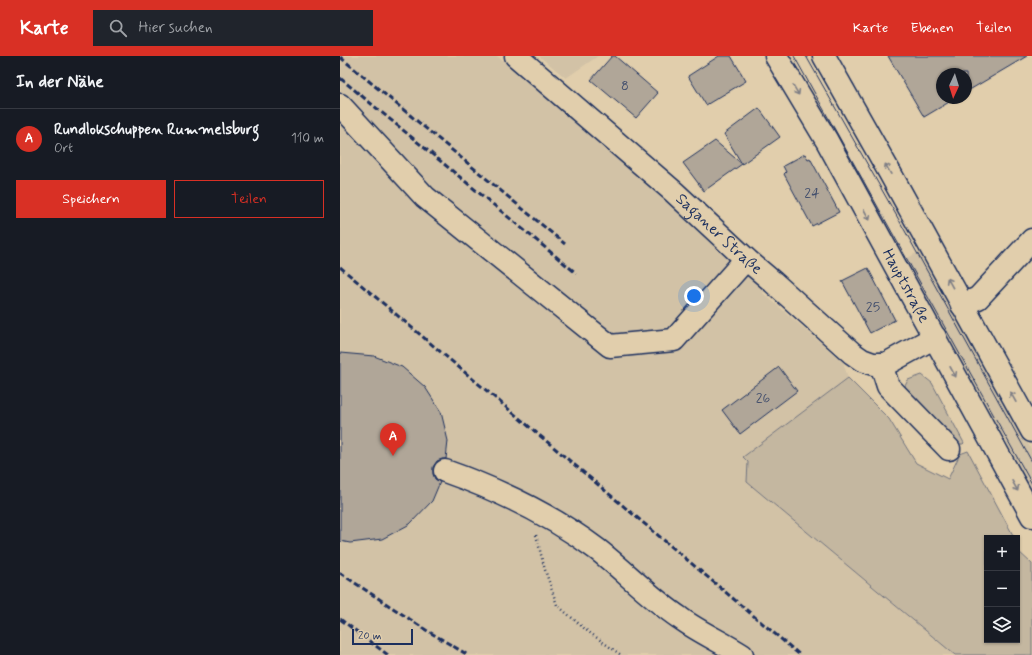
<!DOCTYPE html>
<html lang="de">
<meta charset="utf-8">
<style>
:root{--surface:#171b24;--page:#20242c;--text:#f1f3f6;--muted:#9ea1a6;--line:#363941;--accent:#d93025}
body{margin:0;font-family:Mynerve,sans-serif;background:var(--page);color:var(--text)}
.controls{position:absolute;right:12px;bottom:12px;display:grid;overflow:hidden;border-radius:0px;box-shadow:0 1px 3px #0004}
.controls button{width:36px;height:36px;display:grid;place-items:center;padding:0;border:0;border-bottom:1px solid var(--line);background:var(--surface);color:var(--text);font:20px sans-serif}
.compass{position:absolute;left:596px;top:12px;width:36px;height:36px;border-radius:50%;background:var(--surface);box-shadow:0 1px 3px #0004;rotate:184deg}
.scale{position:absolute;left:12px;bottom:10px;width:61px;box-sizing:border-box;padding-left:4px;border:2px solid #1b2f5e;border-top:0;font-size:11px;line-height:14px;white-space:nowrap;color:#1b2f5e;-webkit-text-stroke:3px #e1ceac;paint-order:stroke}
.you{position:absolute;left:354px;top:240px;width:14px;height:14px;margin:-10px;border:3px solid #fff;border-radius:50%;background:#1a73e8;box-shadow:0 0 0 6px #1a73e833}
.badge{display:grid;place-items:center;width:26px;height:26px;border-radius:50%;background:var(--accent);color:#fff;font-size:13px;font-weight:700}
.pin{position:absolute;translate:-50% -33px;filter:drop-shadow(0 1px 2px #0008)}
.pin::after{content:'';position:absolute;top:21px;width:14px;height:12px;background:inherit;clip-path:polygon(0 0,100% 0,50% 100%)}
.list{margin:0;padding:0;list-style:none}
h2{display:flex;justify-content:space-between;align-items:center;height:52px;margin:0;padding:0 16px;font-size:17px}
h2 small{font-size:13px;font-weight:400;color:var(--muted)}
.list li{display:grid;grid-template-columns:26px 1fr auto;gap:12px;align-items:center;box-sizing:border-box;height:60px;padding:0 16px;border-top:1px solid var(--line)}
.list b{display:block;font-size:15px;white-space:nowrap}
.list p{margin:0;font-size:13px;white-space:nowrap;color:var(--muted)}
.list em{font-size:13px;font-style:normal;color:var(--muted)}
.actions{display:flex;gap:8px;padding:12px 16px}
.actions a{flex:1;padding:9px 0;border:1px solid var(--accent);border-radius:0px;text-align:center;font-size:14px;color:var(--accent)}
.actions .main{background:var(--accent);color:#fff}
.icon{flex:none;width:22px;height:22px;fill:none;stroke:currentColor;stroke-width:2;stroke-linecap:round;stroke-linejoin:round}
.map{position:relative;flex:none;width:692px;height:599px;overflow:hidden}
header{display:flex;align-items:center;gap:24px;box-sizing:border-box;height:56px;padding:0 20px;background:var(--accent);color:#fff}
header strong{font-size:19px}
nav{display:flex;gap:22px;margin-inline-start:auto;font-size:14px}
.search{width:280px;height:36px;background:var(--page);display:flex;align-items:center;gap:10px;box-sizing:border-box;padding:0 14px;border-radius:0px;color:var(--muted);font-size:15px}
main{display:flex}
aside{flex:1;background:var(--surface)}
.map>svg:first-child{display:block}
.built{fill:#d2c2a6}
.green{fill:#c4b7a0;stroke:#70737f}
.building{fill:#b0a698;stroke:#1b2f5e}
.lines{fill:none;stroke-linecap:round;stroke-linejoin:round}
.minor-casing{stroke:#1b2f5e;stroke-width:25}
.major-casing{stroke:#1b2f5e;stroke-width:25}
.path{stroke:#1b2f5e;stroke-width:2.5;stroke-dasharray:1 3;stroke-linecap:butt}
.minor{stroke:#e1ceac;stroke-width:22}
.major{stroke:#e1ceac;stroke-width:22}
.tram{stroke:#1b2f5e;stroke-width:1}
.rail{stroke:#1b2f5e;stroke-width:3;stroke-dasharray:6 3;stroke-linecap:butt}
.oneway{stroke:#7e7e85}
.labels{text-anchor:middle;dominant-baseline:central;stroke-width:3;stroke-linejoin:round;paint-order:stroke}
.number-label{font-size:14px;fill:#404d6c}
.street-label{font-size:16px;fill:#1b2f5e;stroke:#e1ceac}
</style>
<header>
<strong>Karte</strong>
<div class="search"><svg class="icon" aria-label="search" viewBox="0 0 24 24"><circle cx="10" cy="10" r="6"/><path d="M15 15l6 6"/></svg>Hier suchen</div>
<nav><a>Karte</a><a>Ebenen</a><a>Teilen</a></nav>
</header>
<main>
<aside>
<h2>In der Nähe<small></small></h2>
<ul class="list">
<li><span class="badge">A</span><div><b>Rundlokschuppen Rummelsburg</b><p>Ort</p></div><em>110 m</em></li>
</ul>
<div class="actions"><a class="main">Speichern</a><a>Teilen</a></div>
</aside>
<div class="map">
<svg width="692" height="599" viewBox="0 0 692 599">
<rect width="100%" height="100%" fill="#e1ceac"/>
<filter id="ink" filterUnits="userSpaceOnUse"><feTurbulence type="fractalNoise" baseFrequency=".025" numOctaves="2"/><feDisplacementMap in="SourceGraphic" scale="8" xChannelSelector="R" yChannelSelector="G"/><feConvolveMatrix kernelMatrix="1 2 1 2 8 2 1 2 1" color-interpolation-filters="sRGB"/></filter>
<g filter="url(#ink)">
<g class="built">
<path d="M0,0H157L428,231L423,237L503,306L508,322L404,401L408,406L407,426L615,599H0Z"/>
<path d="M199,0H258L226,22Z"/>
<path d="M582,194L692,395V441L564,204Z"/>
</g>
<g class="green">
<path d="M582,319L592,327L624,387L623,388H617L563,334L568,324Z"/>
<path d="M508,322L549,363L576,407L608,423L620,398L628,395L674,481V482H647V584H677V494L692,508V599H615L407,426L408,406L403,401Z"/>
</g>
<g class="building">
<path d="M272,0H275L318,37L296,62L251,24Z"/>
<path d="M379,0H391L406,25L366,49L348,20Z"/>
<path d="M548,0H687L626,36V18H602V42H616L584,61Z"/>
<path d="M419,52L440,81L402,108L384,78Z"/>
<path d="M375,85L402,108L364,135L343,107Z"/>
<path d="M465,98L468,103L470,102L499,156L472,170L444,118L446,116L443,110Z"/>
<path d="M528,212L555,264L530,277L502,225Z"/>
<path d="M0,297L34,300L62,311L85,331L101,356L108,385L106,403H102L97,405L93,411V418L95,423L100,426L92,445L70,468L42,483L10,487L0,485Z"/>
<path d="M439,311L457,335L400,378L382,354Z"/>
</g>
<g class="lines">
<g class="minor-casing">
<g id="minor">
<path id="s1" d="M176,0L334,136L406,203L433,226L512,297L522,304L533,308H546L595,281"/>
<path d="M0,49L85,141L270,290L334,284L406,203"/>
<path d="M622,249L638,242L692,184"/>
<path d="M541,308L548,330L609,393"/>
<path d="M105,415C159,434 213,460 258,494C286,516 310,542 340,562C359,576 382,586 402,599"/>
</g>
</g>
<g class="major-casing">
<g id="major">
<path id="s2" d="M436,0L487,85L692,460"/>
<path d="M484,0L550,117L692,375"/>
</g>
</g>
<path class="path" d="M196,479L205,514L217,549L246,574L281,599"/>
<use href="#minor" class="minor"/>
<use href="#major" class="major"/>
<g class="tram">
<path d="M454,0L692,428"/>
<path d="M466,0L559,164L692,406"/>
</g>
<g class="rail">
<path d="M0,1L225,188"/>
<path d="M0,22L236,217"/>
<path d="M0,211L460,599"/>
<path d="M0,517L86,574L128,599"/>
<path d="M0,563L48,599"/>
</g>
</g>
<defs><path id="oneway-shaft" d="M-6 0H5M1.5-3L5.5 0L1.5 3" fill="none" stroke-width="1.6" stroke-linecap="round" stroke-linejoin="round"/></defs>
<g class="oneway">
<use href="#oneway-shaft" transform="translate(456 34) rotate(60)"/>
<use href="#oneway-shaft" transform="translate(548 113) rotate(-119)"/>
<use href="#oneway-shaft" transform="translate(527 159) rotate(61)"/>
<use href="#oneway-shaft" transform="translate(610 227) rotate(-119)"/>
<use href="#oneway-shaft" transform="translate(613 316) rotate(61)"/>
<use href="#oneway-shaft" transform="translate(673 341) rotate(-119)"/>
<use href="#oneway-shaft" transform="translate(675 430) rotate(61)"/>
</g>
</g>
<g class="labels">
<g class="number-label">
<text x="285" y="30">8</text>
<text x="472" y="137">24</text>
<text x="533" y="251">25</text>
<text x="423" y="342">26</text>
</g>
<g class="street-label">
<text stroke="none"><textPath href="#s1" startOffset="270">Saganer Straße</textPath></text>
<text stroke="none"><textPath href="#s2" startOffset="264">Hauptstraße</textPath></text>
</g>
</g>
</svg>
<div class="controls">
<button>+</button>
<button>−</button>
<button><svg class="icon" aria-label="layers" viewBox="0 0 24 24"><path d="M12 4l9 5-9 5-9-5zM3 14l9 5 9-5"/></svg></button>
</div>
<svg class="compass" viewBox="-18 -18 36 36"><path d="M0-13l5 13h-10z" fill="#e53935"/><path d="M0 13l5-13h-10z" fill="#9ea1a6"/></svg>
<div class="scale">20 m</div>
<div class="you"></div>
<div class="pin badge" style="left:53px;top:400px">A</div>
</div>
</main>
